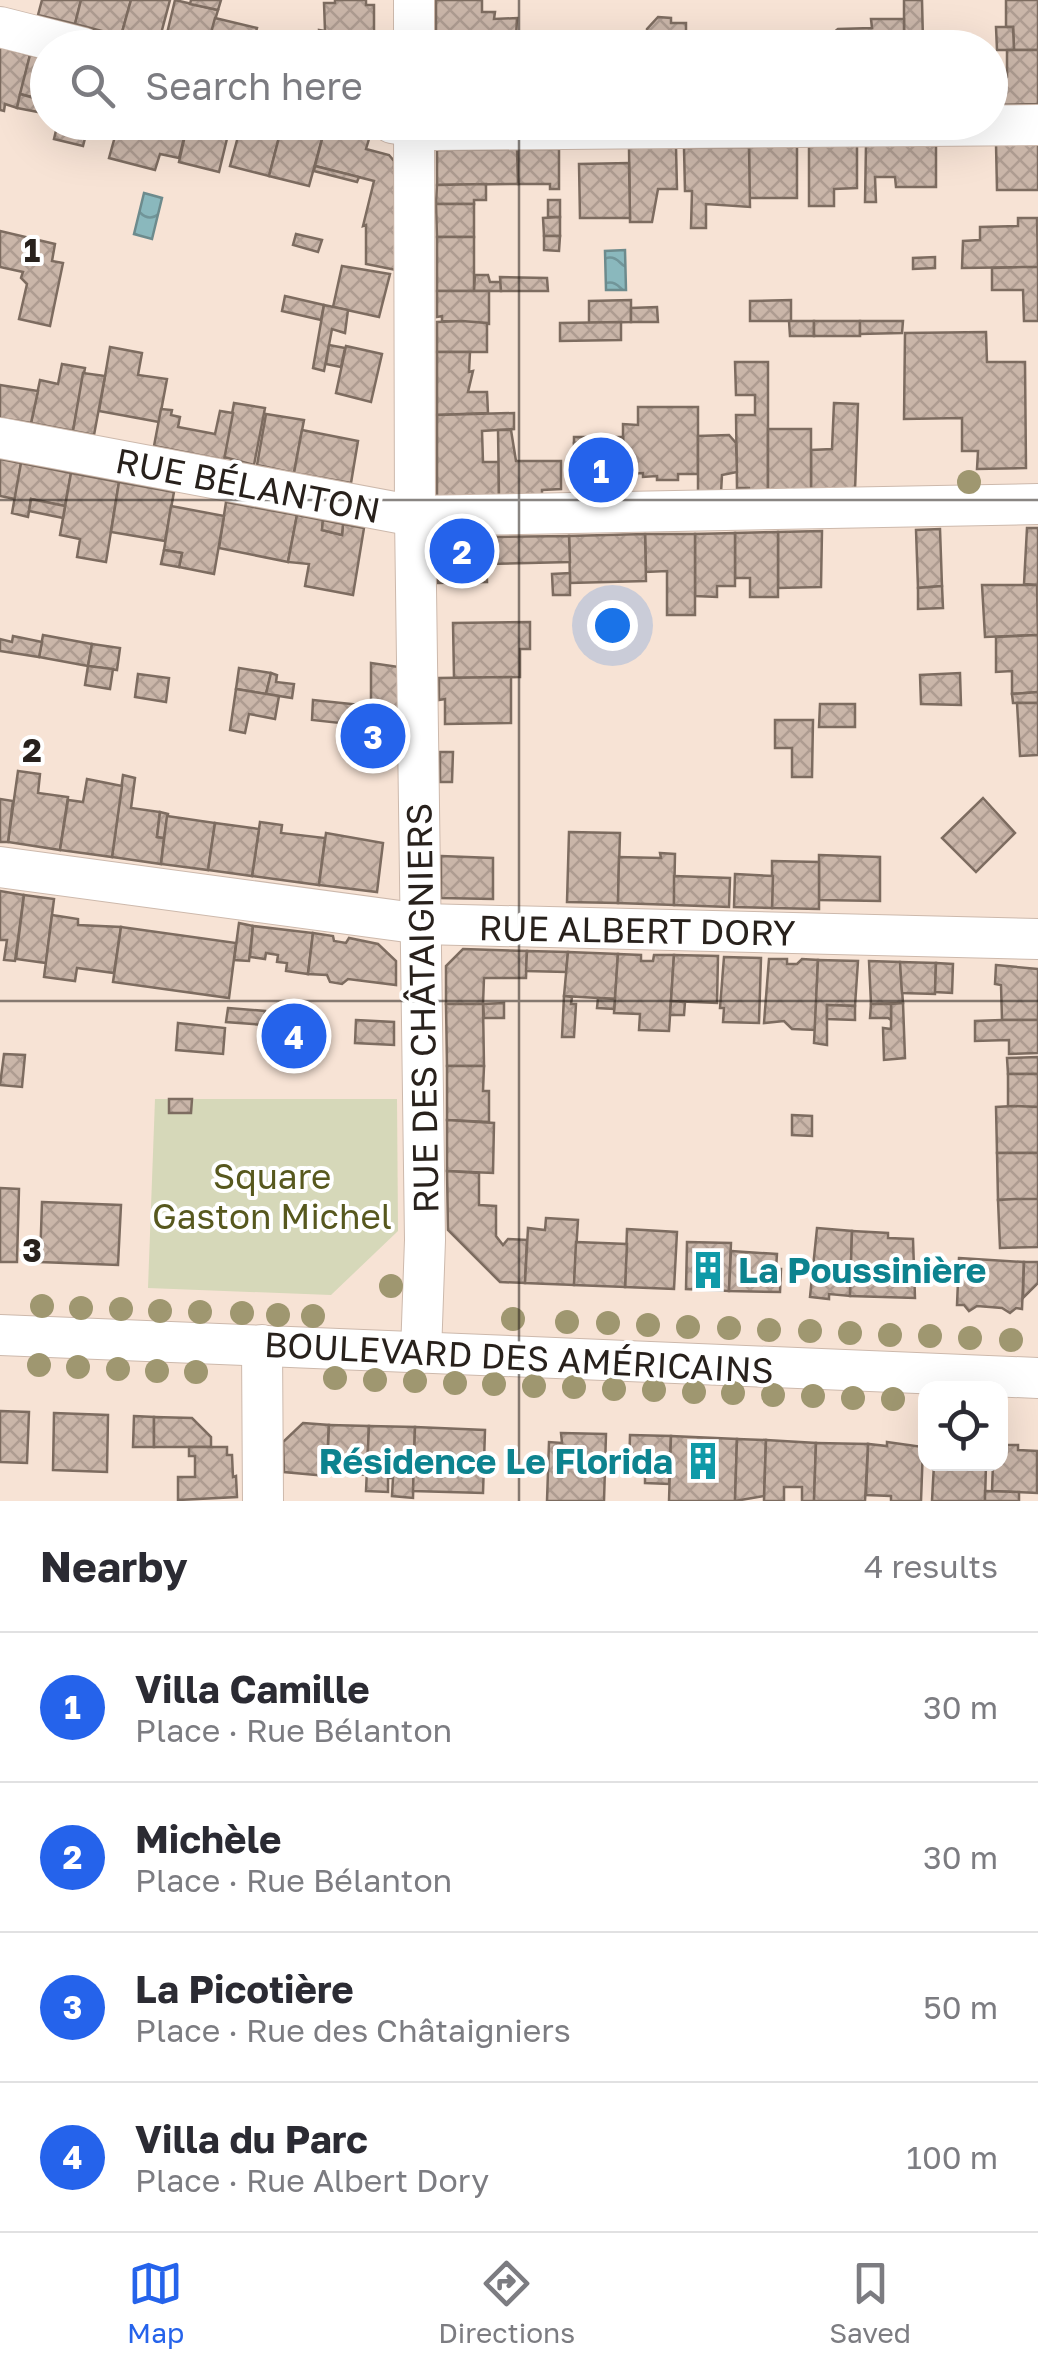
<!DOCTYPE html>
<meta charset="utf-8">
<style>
:root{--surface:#fff;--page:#f7f7f7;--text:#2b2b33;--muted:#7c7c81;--line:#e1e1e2;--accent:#2563eb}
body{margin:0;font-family:"Golos Text",sans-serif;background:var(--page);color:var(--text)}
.controls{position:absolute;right:30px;bottom:30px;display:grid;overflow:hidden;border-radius:20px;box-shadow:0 10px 40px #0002}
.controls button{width:90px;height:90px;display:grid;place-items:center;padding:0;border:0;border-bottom:2px solid var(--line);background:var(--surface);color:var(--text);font:50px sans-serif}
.you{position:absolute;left:612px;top:625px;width:35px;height:35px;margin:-25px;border:8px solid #fff;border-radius:50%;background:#1a73e8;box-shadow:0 0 0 15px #1a73e833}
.badge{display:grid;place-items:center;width:65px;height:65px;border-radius:50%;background:var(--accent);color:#fff;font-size:32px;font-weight:700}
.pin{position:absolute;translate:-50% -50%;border:5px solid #fff;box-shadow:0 2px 10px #0006}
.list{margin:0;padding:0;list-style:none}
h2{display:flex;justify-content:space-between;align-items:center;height:130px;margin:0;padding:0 40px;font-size:42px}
h2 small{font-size:32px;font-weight:400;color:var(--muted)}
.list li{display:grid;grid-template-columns:65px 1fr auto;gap:30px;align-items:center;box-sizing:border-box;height:150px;padding:0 40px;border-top:2px solid var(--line)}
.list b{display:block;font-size:38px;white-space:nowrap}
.list p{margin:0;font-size:32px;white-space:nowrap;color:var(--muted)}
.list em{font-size:32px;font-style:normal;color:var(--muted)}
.icon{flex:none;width:55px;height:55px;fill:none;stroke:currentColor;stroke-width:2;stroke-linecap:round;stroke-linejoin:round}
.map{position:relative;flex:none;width:1038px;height:1501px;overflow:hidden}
.search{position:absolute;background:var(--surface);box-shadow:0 10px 40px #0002;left:30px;right:30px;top:30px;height:110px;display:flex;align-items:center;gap:25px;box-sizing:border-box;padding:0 35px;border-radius:55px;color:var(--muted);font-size:38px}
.sheet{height:730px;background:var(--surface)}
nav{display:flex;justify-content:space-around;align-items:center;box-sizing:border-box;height:140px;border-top:2px solid var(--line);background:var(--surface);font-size:28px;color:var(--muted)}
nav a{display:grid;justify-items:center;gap:5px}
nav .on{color:var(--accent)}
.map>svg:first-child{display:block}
.green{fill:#d6d8b9}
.water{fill:url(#water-waves);stroke:#6d8b8d;stroke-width:2.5}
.building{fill:url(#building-cross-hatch);stroke:#7d6c60;stroke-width:2.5}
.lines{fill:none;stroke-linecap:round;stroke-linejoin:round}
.minor-casing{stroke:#cdb9ac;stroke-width:42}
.minor{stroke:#fff;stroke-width:40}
.tree{fill:#9f9770}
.grid{fill:none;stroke:#28211c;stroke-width:2.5;stroke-opacity:0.55}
.labels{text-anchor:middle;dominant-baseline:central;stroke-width:8;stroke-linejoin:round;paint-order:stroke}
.street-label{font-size:35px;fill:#28211c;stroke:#fff}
.park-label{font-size:35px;fill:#57581e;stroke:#fff}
.culture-label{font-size:35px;font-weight:bold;fill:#0d838f;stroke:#fff;text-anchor:start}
.grid-label{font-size:32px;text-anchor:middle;font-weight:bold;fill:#28211c;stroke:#fff;stroke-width:8;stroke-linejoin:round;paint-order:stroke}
</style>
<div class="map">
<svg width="1038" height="1501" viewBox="0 0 1038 1501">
<defs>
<pattern id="water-waves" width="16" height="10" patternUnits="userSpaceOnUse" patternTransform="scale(2.5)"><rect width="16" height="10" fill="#8ab8bd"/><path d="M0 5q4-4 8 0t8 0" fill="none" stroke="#719599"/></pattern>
<pattern id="building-cross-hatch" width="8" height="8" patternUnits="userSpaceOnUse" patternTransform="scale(2.5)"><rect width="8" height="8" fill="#cab6a9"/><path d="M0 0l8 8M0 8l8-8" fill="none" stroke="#ae9c91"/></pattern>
</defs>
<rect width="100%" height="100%" fill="#f7e3d5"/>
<path class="green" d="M155,1099H397L398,1231L331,1295L148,1288Z"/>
<g class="water">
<path d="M144,193L162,198L152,239L134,234Z"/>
<path d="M625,250L626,290H606L605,251Z"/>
</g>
<g class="building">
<path d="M42,0H81L75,24L38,15Z"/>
<path d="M81,0H131L121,36L75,24Z"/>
<path d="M131,0H170L158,45L121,36Z"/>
<path d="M175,0L218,10L207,48L164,46Z"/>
<path d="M191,0H221L218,10L190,4Z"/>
<path d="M335,0H366V5H374V48H319V30L325,31L324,3H335Z"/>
<path d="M436,0H482V12H495L494,19L517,18L516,37H436Z"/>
<path d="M904,0H922L923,41L904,42Z"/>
<path d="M1006,0H1038V50H1014L1013,27H1006Z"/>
<path d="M658,17L671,18V23H686V48H636V34L647,33V29Z"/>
<path d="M215,18L257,28L252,48H207Z"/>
<path d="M871,19H904V48H806V41H823L838,29L872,28Z"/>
<path d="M996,27H1013L1014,50H997Z"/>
<path d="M740,35H761V48H741Z"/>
<rect x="436" y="37" width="44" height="11"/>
<path d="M0,47L30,55L17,108L5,104L4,111L0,110Z"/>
<path d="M1007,50H1038V104L992,105L991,92L1007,77Z"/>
<path d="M30,55L48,59V101L20,94Z"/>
<path d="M20,94L41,100L38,112L17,108Z"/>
<path d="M58,122H105L104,127L89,123L83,146L54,139Z"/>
<path d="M119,122H188L179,158L160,154L155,170L109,158Z"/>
<path d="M188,122H231L219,172L179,162Z"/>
<path d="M242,122H283L269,176L230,166Z"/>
<path d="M283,122H302L325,128L309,186L269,176Z"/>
<path d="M325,128L369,139L366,149L389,155L394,161L396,270L366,264V225L363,226L374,181L315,166Z"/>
<path d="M1038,143V190H997L996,144Z"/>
<path d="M936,144V187H896L895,177H875L876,202H865L866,145Z"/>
<path d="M857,145V188L834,189V206H809V146Z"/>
<path d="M797,146V198H749V147Z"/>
<path d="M676,147L677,189H658L652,222H630L629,148Z"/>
<path d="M749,147L750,207L706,204V228H691L692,191H685L684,148Z"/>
<path d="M517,149H559V189H550V184H518Z"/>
<path d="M517,149L518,184L437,185V150Z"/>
<path d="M629,163L630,218H580L579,164Z"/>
<path d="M315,166L359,177L357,182L314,171Z"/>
<path d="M486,184V200H474V204H436L437,185Z"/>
<rect x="548" y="200" width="12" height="17"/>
<path d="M436,204H474V237H437Z"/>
<path d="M560,217V236H544L543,218Z"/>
<path d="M1018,218H1037L1038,267L962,268L963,241L980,240V227L1018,226Z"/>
<path d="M0,231L55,244L52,261L63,263L50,326L19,319L27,284L21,278L23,272L0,267Z"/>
<path d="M296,234L322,240L318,252L293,245Z"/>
<path d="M544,236H560L559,251L544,250Z"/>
<rect x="437" y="237" width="37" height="54"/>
<path d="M935,257V268L913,269V258Z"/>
<path d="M342,266L390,274L379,317L333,307Z"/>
<path d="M1023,267H1038V321H1024L1023,290H992V268Z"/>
<path d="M475,275H488L490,282H501V291H474Z"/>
<path d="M500,277L547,278L548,291H501Z"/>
<path d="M437,291H489V324L442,321V316L437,317Z"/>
<path d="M285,296L324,305L321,320L282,311Z"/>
<path d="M631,300V322L589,323V301Z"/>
<path d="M791,300V321H750V301Z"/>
<path d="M324,305L348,310L345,333L332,329L324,371L313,368Z"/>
<path d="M657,307L658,322H631V308Z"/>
<path d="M462,321L487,323V352H437V322Z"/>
<path d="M789,321H814V336H790Z"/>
<rect x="814" y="321" width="46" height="15"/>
<path d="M860,321H903L902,333L860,334Z"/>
<path d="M621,322V340L560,341V323Z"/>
<path d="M986,332L987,362H1025L1026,468L977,469L978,451H962V418L904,419L905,333Z"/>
<path d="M329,345L345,348L341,367L326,364Z"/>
<path d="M346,346L382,354L371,402L336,393Z"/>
<path d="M110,347L142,353L138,375L167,379L159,422L99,411Z"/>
<path d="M437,352H470L469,372L473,371L468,392H487L488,413L437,415Z"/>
<path d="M735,362H768V492L749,493V488H737L736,415H755V395H736Z"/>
<path d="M62,364L85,368L73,431L31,423L40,380L58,384Z"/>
<path d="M83,373L105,376L94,435L73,431Z"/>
<path d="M0,385L38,391L31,423L0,418Z"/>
<path d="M234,403L265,408L254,465L224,457Z"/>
<path d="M834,403L858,404L855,491L811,492V450L832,449Z"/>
<path d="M638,407H698V474H678V480H657V476L643,477V473L623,474V424L638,425Z"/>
<path d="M161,409L172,410L171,415L180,417L178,427L215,434L220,411L233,413L224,460L154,446Z"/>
<path d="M514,413V429L482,431L483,462H499V496L437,498V415Z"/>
<path d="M266,414L304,420L294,473L257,465Z"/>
<rect x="768" y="429" width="43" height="63"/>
<path d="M302,430L358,441L351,483L294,473Z"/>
<path d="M498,430H511L516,461H561V489L542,490V496H499Z"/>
<path d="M729,435L736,443L737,472L722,475L721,493H698V436Z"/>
<rect x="574" y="437" width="31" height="6"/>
<path d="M605,437H623L624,494L579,495V465H574V443H605Z"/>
<path d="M0,459L21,463L15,499L0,496Z"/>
<path d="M21,463L71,473L65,506L31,499L28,517L12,513Z"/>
<path d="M71,473L119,482L106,562L77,557L80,539L60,535Z"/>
<path d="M119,482L174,492L165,541L111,532Z"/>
<path d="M31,499L65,506L63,518L29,511Z"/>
<path d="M226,502L297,515L288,562L219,548Z"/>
<path d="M171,506L224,516L214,574L179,567L182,553L164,550Z"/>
<path d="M297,515L323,520L322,530L342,535L343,524L364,528L353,595L305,586L309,564L288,562Z"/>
<path d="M323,520L343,524L342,535L322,530Z"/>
<path d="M1027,528H1038V585L1024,584Z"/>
<path d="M940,529L942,586L918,588L916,530Z"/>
<path d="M822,531L821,587L778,588V532Z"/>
<path d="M778,532V597H750V578H735V533Z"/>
<path d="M735,533V586H717V597L695,596V534Z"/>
<path d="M645,534H695V615H667V571L646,572Z"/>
<path d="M645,534L646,581L570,583L569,536Z"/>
<path d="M569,536L570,562L487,564L486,537Z"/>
<path d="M486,537L487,582L438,583L437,538Z"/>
<path d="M164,550L182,553L179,567L161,564Z"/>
<path d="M570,573V595H553L552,574Z"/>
<path d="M982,585H1037L1038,635L985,637Z"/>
<path d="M942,586L943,608L918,609V588Z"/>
<path d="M530,622V649H520V677L454,678L453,623Z"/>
<path d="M43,635L92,644L88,666L39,657Z"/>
<path d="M1038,635V692L1012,694V671L996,672V637Z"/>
<path d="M13,636L42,642L39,657L0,651V639L12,642Z"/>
<path d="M92,644L120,648L117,670L88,666Z"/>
<path d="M371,663L399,667L400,709L371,706Z"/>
<path d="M88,666L113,669L110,689L85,685Z"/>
<path d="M239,668L271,673L266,694L236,689Z"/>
<path d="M271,673L277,675L276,682L294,684L292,698L266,694Z"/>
<path d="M960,673L961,705L921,704L920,675Z"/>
<path d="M138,674L169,678L166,702L135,697Z"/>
<path d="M511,677V723L445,724V699L439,700V678Z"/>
<path d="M236,689L279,696L275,719L249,714L245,733L230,730Z"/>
<path d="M1038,692V703H1013L1012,694Z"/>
<path d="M313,700L400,709L395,757L375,755L376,750L347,748L350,724L312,720Z"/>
<path d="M1017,703H1038V755L1020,756Z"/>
<path d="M820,704H855V727H819Z"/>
<path d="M775,720H813L812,777H792V748H775Z"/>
<path d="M440,752H453L452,782H440Z"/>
<path d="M18,771L40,774L38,793L68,797L60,850L8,842Z"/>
<path d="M123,775L135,778L131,808L160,812L157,837L164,838L161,864L112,857Z"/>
<path d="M87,779L122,786L112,857L60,850L68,800L83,802Z"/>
<path d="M983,798L1015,833L976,872L942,838Z"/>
<path d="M0,799L13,801L8,842H0Z"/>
<path d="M160,812L168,814L164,838L157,837Z"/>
<path d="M167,816L215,823L208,870L161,864Z"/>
<path d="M260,822L282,825L281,833L325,838L319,885L252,876Z"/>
<path d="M215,823L259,829L252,876L208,870Z"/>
<path d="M569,832L620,833L618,903L567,902Z"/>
<path d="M326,833L383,843L377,892L319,885Z"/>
<path d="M660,853L675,854L674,905L618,903L619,857L661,858Z"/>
<path d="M819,855L880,857V901L819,900Z"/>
<path d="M441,856L493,858V899L441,898Z"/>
<path d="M772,861L819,862V909L772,908Z"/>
<path d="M735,874L773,876L772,908L734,907Z"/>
<path d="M674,876L730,878L729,907L674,905Z"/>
<path d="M0,891L24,895L15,961L4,960L7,940H0Z"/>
<path d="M24,895L54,899L46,963L16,959Z"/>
<path d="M52,915L78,919V925L121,927L114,973L77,968L75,981L44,977Z"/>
<path d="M239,923L253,926L249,961L234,960Z"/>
<path d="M253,926L313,933L308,974L286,971L287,963L277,962L278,955L266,953L265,959L250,957Z"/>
<path d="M121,927L236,943L229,998L113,982Z"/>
<path d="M313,933L333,936L334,941L346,943L349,938L378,944L396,961V985L348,979L342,984L330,982L327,975L308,974Z"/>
<path d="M463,949L527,951L526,978H484L483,1004H446V966Z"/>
<path d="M527,951L568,952L566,972L526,971Z"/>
<path d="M568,952L618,954L615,999L564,996Z"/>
<path d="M618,954L641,955V961H653L654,955H674L669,1031L639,1030L640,1014L614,1013Z"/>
<path d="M674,955L718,956L717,1003L671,1001Z"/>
<path d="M724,957L761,958L759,1023L723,1022L724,1008H720Z"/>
<path d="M769,959H787V964H797L802,959L818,960L815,1030L792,1029L784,1021L764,1023Z"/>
<path d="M818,960L858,961L855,1006L827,1005V1045L814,1043Z"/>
<path d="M869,961L900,962L903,1003L871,1004Z"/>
<path d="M900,962L936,963L935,994L902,993Z"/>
<path d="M936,963L953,964L952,993L935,992Z"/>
<path d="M996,965L1038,969V1020H1002L1001,985L995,984Z"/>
<path d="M564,996L572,997L571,1004H576L574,1037H562Z"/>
<path d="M598,998L615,999L614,1009L597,1008Z"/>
<path d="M671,1001L685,1002L684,1015H670Z"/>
<path d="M504,1003V1018H484L483,1004Z"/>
<path d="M903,1003L905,1058L884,1060L883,1028L891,1029V1004Z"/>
<path d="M446,1004H483L484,1066H447Z"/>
<path d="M871,1004H891V1020L888,1018H870Z"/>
<path d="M827,1005L855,1006V1020L827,1019Z"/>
<path d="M228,1008L265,1011L264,1025L226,1022Z"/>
<path d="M356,1020L394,1022V1045L355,1043Z"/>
<path d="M1002,1020H1038V1053L1009,1054V1040L975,1041V1021Z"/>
<path d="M272,1021L317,1024L316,1049H308L307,1066L288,1065L289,1049L270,1048Z"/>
<path d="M178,1023L225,1028L223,1054L176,1050Z"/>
<path d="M4,1054L25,1055L22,1087L0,1085Z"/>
<path d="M1038,1057V1074H1008L1007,1058Z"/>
<path d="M447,1066H484L483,1091H489V1122L447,1120Z"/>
<rect x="1008" y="1074" width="30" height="33"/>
<path d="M169,1099H192L191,1113H169Z"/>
<path d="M1013,1106L1038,1107V1153H997L996,1107Z"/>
<path d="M792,1115L812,1116V1136L792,1135Z"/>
<path d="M447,1120L494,1123L493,1173L447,1171Z"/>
<path d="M997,1153H1038V1199L998,1200Z"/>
<path d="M447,1171L479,1173V1205L496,1206V1236L503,1245L508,1239L527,1240L525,1283L500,1282L448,1230Z"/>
<path d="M0,1188L19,1189L17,1262H0Z"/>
<path d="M1015,1199H1038V1247L1000,1248L998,1200Z"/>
<path d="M42,1202L121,1205L118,1265L40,1262Z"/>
<path d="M546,1218L578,1220L574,1285L525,1283L528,1228L545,1230Z"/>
<path d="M817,1228L852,1231L850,1296L829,1294V1299L810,1297Z"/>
<path d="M627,1229L677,1232L674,1289L625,1287Z"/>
<path d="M852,1231L888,1233V1238L913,1239L915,1298L850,1296Z"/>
<path d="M576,1242L627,1244L625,1287L574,1285Z"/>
<path d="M687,1242L731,1243L729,1291L686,1289Z"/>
<path d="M731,1251L777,1254L776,1269H781L780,1292L729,1291Z"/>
<path d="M959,1258L1024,1262L1022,1309L1016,1308L1010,1313L1002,1308L977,1306L969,1311L964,1305H957Z"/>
<path d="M1024,1262H1038V1283L1023,1298Z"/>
<path d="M0,1411L29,1412L27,1463L0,1462Z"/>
<path d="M54,1413L108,1415L107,1472L53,1470Z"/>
<path d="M134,1416L154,1417V1447H133Z"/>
<path d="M154,1417L192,1418L211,1437V1447H154Z"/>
<path d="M303,1423L329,1425L326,1476L284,1472L283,1442Z"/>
<path d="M329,1425L369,1426L367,1475L327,1472Z"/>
<path d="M369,1426L415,1427L413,1498L392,1496L393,1478H388V1492L366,1491Z"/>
<path d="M415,1427L485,1430L483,1493L413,1491Z"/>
<path d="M561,1433L606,1434L604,1501H547L549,1442L562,1443Z"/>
<path d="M630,1435L671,1436L669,1484L645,1483V1473L629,1472Z"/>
<path d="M671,1436L737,1439L735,1501H669Z"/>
<path d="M737,1439L766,1440L764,1496L735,1501Z"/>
<path d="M766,1440L816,1443L814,1501H802V1487H784V1501H764Z"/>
<path d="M887,1442L923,1447L921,1501H891V1496L866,1495L868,1444L887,1446Z"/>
<path d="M816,1443L868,1444L865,1501H814Z"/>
<path d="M1000,1445H1018V1450L1037,1451V1493L992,1491L993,1464H1000Z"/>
<path d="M189,1447H227V1455H232L233,1477L236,1476L237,1497L178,1500V1477H195V1456H189Z"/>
<path d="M934,1464H986L985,1501H932Z"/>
<path d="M985,1491L1019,1492V1501H985Z"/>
</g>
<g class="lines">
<g class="minor-casing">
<g id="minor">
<path d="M414,0V48"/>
<path d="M0,27L83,48"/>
<path d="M414,122L415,516L425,1240L421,1353"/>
<path d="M392,123L434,130L1038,125"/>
<path d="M0,438L415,516L1038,504"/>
<path d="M0,867L422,924L1038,939"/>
<path d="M0,1335L1038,1378"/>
<path d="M262,1345L263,1501"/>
</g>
</g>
<use href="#minor" class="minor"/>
</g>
<g class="tree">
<circle cx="969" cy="482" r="12"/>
<circle cx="391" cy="1286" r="12"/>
<circle cx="42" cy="1306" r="12"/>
<circle cx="81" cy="1308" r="12"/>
<circle cx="121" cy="1309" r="12"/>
<circle cx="160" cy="1311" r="12"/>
<circle cx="200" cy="1312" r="12"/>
<circle cx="242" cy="1313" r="12"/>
<circle cx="278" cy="1315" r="12"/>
<circle cx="313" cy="1316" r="12"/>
<circle cx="513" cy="1319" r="12"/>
<circle cx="567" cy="1322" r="12"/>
<circle cx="608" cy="1323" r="12"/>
<circle cx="648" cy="1325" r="12"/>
<circle cx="688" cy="1327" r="12"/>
<circle cx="729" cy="1328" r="12"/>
<circle cx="769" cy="1330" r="12"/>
<circle cx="810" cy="1331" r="12"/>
<circle cx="850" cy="1333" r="12"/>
<circle cx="890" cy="1335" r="12"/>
<circle cx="930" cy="1336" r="12"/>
<circle cx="970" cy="1338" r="12"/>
<circle cx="1011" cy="1340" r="12"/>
<circle cx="39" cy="1365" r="12"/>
<circle cx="78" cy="1367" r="12"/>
<circle cx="118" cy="1369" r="12"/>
<circle cx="157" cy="1371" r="12"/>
<circle cx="196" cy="1372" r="12"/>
<circle cx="335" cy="1378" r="12"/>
<circle cx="375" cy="1380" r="12"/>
<circle cx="415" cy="1381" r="12"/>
<circle cx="455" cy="1383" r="12"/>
<circle cx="494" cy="1384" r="12"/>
<circle cx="534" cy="1386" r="12"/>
<circle cx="574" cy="1387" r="12"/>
<circle cx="614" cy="1389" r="12"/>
<circle cx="654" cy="1390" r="12"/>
<circle cx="694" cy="1392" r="12"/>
<circle cx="733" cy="1393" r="12"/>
<circle cx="773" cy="1395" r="12"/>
<circle cx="813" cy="1396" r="12"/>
<circle cx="853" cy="1398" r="12"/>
<circle cx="893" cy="1399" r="12"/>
</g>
<path class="grid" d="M519,0V48M519,122V1501M0,500H1038M0,1001H1038"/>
<defs>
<g id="building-bare" transform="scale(3)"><path d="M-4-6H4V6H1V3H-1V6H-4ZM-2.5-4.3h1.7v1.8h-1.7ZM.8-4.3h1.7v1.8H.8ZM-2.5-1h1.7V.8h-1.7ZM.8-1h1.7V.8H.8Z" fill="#0f9aa8" stroke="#fff" stroke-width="2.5" paint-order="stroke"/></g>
</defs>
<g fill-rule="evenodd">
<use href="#building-bare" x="708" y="1270"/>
<use href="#building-bare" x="703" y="1461"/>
</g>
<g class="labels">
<g class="street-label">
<text transform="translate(248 485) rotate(11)">RUE BÉLANTON</text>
<text transform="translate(637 930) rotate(1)">RUE ALBERT DORY</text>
<text transform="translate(422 1008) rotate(-91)">RUE DES CHÂTAIGNIERS</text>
<text transform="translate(519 1357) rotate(3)">BOULEVARD DES AMÉRICAINS</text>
</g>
<g class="park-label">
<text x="272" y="1176">Square<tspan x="272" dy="40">Gaston Michel</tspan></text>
</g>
<g class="culture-label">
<text x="738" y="1270">La Poussinière</text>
<text x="673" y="1461" text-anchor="end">Résidence Le Florida</text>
</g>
</g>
<g class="grid-label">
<text x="32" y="262">1</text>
<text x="32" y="762">2</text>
<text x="32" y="1262">3</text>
</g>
</svg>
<div class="controls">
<button><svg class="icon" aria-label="locate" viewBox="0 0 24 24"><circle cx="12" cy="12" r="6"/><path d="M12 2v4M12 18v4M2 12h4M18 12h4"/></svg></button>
</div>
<div class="you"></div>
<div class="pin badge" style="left:601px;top:470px">1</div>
<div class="pin badge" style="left:462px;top:551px">2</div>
<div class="pin badge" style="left:373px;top:736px">3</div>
<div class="pin badge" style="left:294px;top:1036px">4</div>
<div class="search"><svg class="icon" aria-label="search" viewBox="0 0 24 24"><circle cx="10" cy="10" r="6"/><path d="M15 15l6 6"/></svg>Search here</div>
</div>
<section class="sheet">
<h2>Nearby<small>4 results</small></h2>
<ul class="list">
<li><span class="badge">1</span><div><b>Villa Camille</b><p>Place · Rue Bélanton</p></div><em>30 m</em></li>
<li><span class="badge">2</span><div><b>Michèle</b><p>Place · Rue Bélanton</p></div><em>30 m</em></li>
<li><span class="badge">3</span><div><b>La Picotière</b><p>Place · Rue des Châtaigniers</p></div><em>50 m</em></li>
<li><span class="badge">4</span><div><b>Villa du Parc</b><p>Place · Rue Albert Dory</p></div><em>100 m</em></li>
</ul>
</section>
<nav>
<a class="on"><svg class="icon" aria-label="map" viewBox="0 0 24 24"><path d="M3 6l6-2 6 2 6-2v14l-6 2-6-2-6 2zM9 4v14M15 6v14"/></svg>Map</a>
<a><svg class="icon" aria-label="directions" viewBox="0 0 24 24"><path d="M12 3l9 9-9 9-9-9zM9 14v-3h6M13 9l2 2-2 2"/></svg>Directions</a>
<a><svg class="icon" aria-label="saved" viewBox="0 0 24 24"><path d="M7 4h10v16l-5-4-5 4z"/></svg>Saved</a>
</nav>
